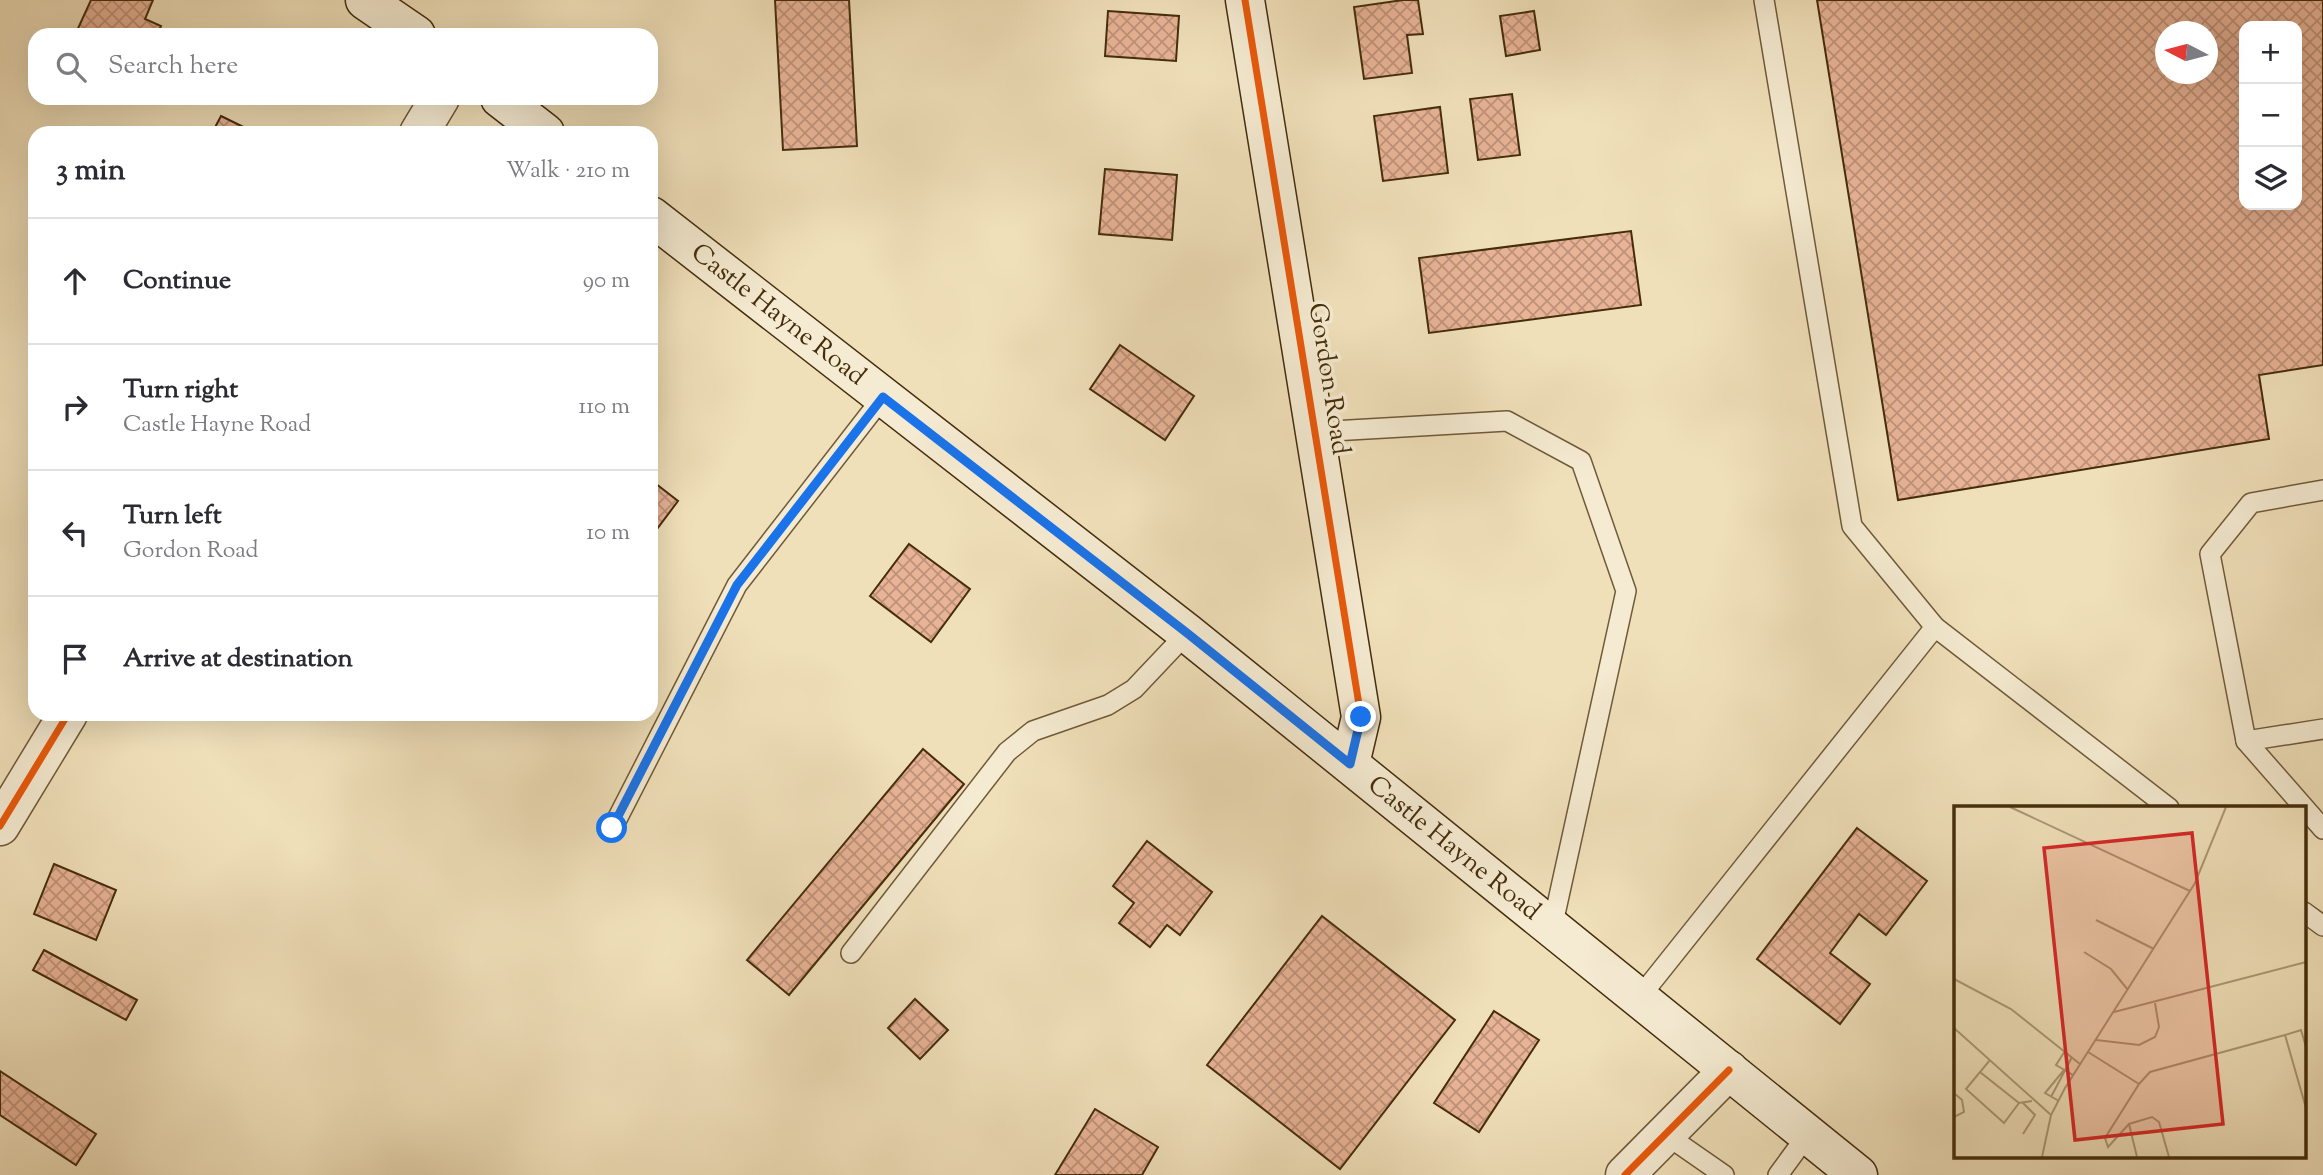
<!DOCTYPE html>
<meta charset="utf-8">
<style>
:root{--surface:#fff;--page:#f2f2f3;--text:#2b2b33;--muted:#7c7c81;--line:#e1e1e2}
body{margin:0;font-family:"Sorts Mill Goudy",serif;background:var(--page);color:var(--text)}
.controls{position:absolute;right:21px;top:21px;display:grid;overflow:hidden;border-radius:14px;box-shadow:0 7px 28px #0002}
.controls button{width:63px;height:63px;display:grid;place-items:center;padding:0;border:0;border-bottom:2px solid var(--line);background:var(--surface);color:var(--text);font:35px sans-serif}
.compass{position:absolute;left:2155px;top:21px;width:63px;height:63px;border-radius:50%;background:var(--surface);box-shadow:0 7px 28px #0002;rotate:276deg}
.stop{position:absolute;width:21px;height:21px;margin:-16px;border:5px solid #1a73e8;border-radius:50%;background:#fff}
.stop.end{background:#1a73e8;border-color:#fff;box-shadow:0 2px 7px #0008}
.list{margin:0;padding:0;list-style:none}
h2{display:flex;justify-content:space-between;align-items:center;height:91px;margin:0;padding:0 28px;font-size:30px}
h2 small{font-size:23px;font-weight:400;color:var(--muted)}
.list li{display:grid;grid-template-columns:46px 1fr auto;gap:21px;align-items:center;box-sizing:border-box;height:126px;padding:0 28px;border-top:2px solid var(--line)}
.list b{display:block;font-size:26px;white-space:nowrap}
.list p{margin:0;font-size:23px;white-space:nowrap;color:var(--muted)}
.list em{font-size:23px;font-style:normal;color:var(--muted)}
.icon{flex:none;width:38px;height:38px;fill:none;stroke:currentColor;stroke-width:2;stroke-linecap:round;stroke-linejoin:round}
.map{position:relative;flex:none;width:2323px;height:1175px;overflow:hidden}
.search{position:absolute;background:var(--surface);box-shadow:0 7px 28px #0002;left:28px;top:28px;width:630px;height:77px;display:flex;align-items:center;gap:18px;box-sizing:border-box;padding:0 24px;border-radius:21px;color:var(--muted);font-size:26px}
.panel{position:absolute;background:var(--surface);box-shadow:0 7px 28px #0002;left:28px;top:126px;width:630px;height:595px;border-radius:21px}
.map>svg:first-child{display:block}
.building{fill:url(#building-cross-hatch);stroke:#452d0b;stroke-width:2;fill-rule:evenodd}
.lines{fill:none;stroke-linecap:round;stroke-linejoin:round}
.lane-casing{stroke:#705a37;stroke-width:22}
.street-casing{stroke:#705a37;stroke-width:41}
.secondary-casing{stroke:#452d0b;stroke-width:41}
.lane{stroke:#f5ebd2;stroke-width:19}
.street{stroke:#f5ebd2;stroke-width:38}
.secondary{stroke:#f5ebd2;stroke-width:38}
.cycleway-casing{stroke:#f5ebd2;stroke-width:11}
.cycleway{stroke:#e8590c;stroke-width:7}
.route{stroke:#1a73e8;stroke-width:9}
.labels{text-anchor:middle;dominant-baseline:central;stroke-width:7;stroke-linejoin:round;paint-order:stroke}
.street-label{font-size:26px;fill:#452d0b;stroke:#f5ebd2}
.inset-road{fill:none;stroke:#ac9874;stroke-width:2}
.view{fill:#d62828;fill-opacity:0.15;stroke:#d62828;stroke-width:3.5}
.inset-edge{fill:none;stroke:#452d0b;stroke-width:3.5}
</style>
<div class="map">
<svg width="2323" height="1175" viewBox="0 0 2323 1175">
<defs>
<pattern id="building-cross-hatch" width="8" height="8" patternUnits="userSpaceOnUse" patternTransform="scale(1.75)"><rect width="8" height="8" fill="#e8b396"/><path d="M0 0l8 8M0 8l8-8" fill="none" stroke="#be9279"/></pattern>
</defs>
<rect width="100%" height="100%" fill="#f0e0ba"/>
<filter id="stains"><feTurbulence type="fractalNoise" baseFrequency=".00286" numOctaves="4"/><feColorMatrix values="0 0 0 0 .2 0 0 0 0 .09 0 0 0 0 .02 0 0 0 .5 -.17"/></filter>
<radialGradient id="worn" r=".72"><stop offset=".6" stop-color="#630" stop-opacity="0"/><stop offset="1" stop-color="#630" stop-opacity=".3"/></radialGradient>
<g class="building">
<path d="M91,0H153L145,19L161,26L157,35H75Z"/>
<path d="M775,0H849L857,146L783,150Z"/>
<path d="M1403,0H1418L1423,34L1407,35L1412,73L1364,79L1354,7Z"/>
<path d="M1817,0H2323V365L2259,375L2269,439L1898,500ZM2244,26H2297V205H2244ZM2166,32H2208V74H2166Z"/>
<path d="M1108,11L1179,16L1176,61L1105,56Z"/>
<path d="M1534,11L1540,50L1506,56L1500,16Z"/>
<path d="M1512,94L1520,155L1478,160L1470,99Z"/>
<path d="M1440,107L1448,173L1383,181L1374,116Z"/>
<path d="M221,116L256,133H212Z"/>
<path d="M1105,169L1177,175L1172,240L1099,234Z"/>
<path d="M1631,231L1641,305L1429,333L1419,258Z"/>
<path d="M1120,345L1194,396L1165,440L1090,389Z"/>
<path d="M651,480L678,501L651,537Z"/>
<path d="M909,544L970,589L931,642L870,596Z"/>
<path d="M923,749L964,784L789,995L747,960Z"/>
<path d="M1857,828L1927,881L1886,935L1859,914L1830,953L1870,984L1840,1024L1757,959Z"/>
<path d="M1147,841L1212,892L1180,935L1167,925L1150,947L1119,923L1134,903L1113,886Z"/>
<path d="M54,864L116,890L96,940L34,914Z"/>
<path d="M1322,916L1455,1020L1340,1169L1207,1065Z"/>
<path d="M44,950L137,1000L126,1020L33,970Z"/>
<path d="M915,999L948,1030L920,1059L888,1028Z"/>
<path d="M1494,1011L1539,1040L1479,1132L1434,1103Z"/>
<path d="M0,1071L96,1134L76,1165L0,1115Z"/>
<path d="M1095,1109L1158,1147L1142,1175H1055Z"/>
</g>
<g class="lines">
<g class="lane-casing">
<g id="lane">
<path d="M1764,0L1852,526L1935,627"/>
<path d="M1315,432L1507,421L1581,461L1626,591L1552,928"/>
<path d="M2323,490L2251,503L2210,554L2246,741L2323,829"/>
<path d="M2246,741L2323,729"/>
<path d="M612,829L737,585L883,397"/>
<path d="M2304,912L2323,926"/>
<path d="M851,953L1007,752L1033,731L1108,705L1134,689L1187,633"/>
<path d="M1639,998L1935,627L2169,808"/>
<path d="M1665,1134L1724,1175"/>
<path d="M1778,1175L1808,1134"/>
</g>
</g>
<g class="street-casing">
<g id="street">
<path d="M419,133L440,98"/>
<path d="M0,826L68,714"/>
<path d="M1625,1175L1729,1070"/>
</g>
</g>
<g class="secondary-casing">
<g id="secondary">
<path d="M365,0L416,35"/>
<path d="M1245,0L1361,717L1350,764"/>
<path d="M500,98L545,133"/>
<path id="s1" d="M651,216L1187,633L1858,1175"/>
</g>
</g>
<use href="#lane" class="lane"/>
<use href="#street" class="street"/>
<use href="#secondary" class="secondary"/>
<g class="cycleway-casing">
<g id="cycleway">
<path d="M1245,0L1361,717L1350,764"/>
<path d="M0,826L68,714"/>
<path d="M1625,1175L1729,1070"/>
</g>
</g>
<use href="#cycleway" class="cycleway"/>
</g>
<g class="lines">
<path class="route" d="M612,828L737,585L883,397L1187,633L1350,764L1361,717"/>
</g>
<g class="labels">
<g class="street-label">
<text stroke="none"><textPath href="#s1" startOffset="161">Castle Hayne Road</textPath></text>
<text transform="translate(1328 379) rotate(81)">Gordon Road</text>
<text stroke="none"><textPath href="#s1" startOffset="1022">Castle Hayne Road</textPath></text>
</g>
</g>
<g transform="translate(1954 806)">
<rect width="352" height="352" fill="#f0e0ba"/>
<path class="inset-road" d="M56,1L236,85M142,114L200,143M130,146L157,163L174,184M0,173L57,203L126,258M160,206L352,156M0,222L97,309M331,229L347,224L352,241M142,234L185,239L201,231L205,221L201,197M111,245L102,259L119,269M134,246L185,278L151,332L154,341L175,318L198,311L205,316L215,351M36,254L26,266L65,297L78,295M26,266L12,283L50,317L65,297M185,278L196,266L331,229L352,302M0,287L8,294L10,306L0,311M97,291L118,251M0,293V319M105,295L91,287L110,264M175,318L183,351M69,328L81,309L69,297M88,351L97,309L111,282L241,77L272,1"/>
<path class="view" d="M238,27L269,318L121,334L90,42Z"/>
<rect width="352" height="352" class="inset-edge"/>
</g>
<rect width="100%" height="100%" filter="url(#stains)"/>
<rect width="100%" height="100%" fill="url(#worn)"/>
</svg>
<div class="controls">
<button>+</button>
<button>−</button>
<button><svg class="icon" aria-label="layers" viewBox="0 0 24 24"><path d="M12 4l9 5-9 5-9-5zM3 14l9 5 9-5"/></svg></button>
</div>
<svg class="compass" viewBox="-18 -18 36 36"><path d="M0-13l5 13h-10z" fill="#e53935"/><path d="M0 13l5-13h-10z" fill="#7c7c81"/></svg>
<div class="stop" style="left:612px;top:828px"></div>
<div class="stop end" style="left:1361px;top:717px"></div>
<div class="search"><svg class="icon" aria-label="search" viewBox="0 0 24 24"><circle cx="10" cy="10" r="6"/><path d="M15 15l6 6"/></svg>Search here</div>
<section class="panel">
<h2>3 min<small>Walk · 210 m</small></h2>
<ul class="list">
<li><svg class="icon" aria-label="ahead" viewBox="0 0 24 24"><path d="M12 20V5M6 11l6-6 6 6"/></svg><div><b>Continue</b></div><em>90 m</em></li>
<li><svg class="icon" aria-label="right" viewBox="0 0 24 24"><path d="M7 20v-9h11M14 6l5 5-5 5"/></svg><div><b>Turn right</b><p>Castle Hayne Road</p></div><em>110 m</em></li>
<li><svg class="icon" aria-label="left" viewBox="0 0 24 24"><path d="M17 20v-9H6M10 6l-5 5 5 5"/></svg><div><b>Turn left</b><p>Gordon Road</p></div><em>10 m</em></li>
<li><svg class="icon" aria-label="arrive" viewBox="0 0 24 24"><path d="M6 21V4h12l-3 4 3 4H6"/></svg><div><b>Arrive at destination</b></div></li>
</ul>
</section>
</div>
